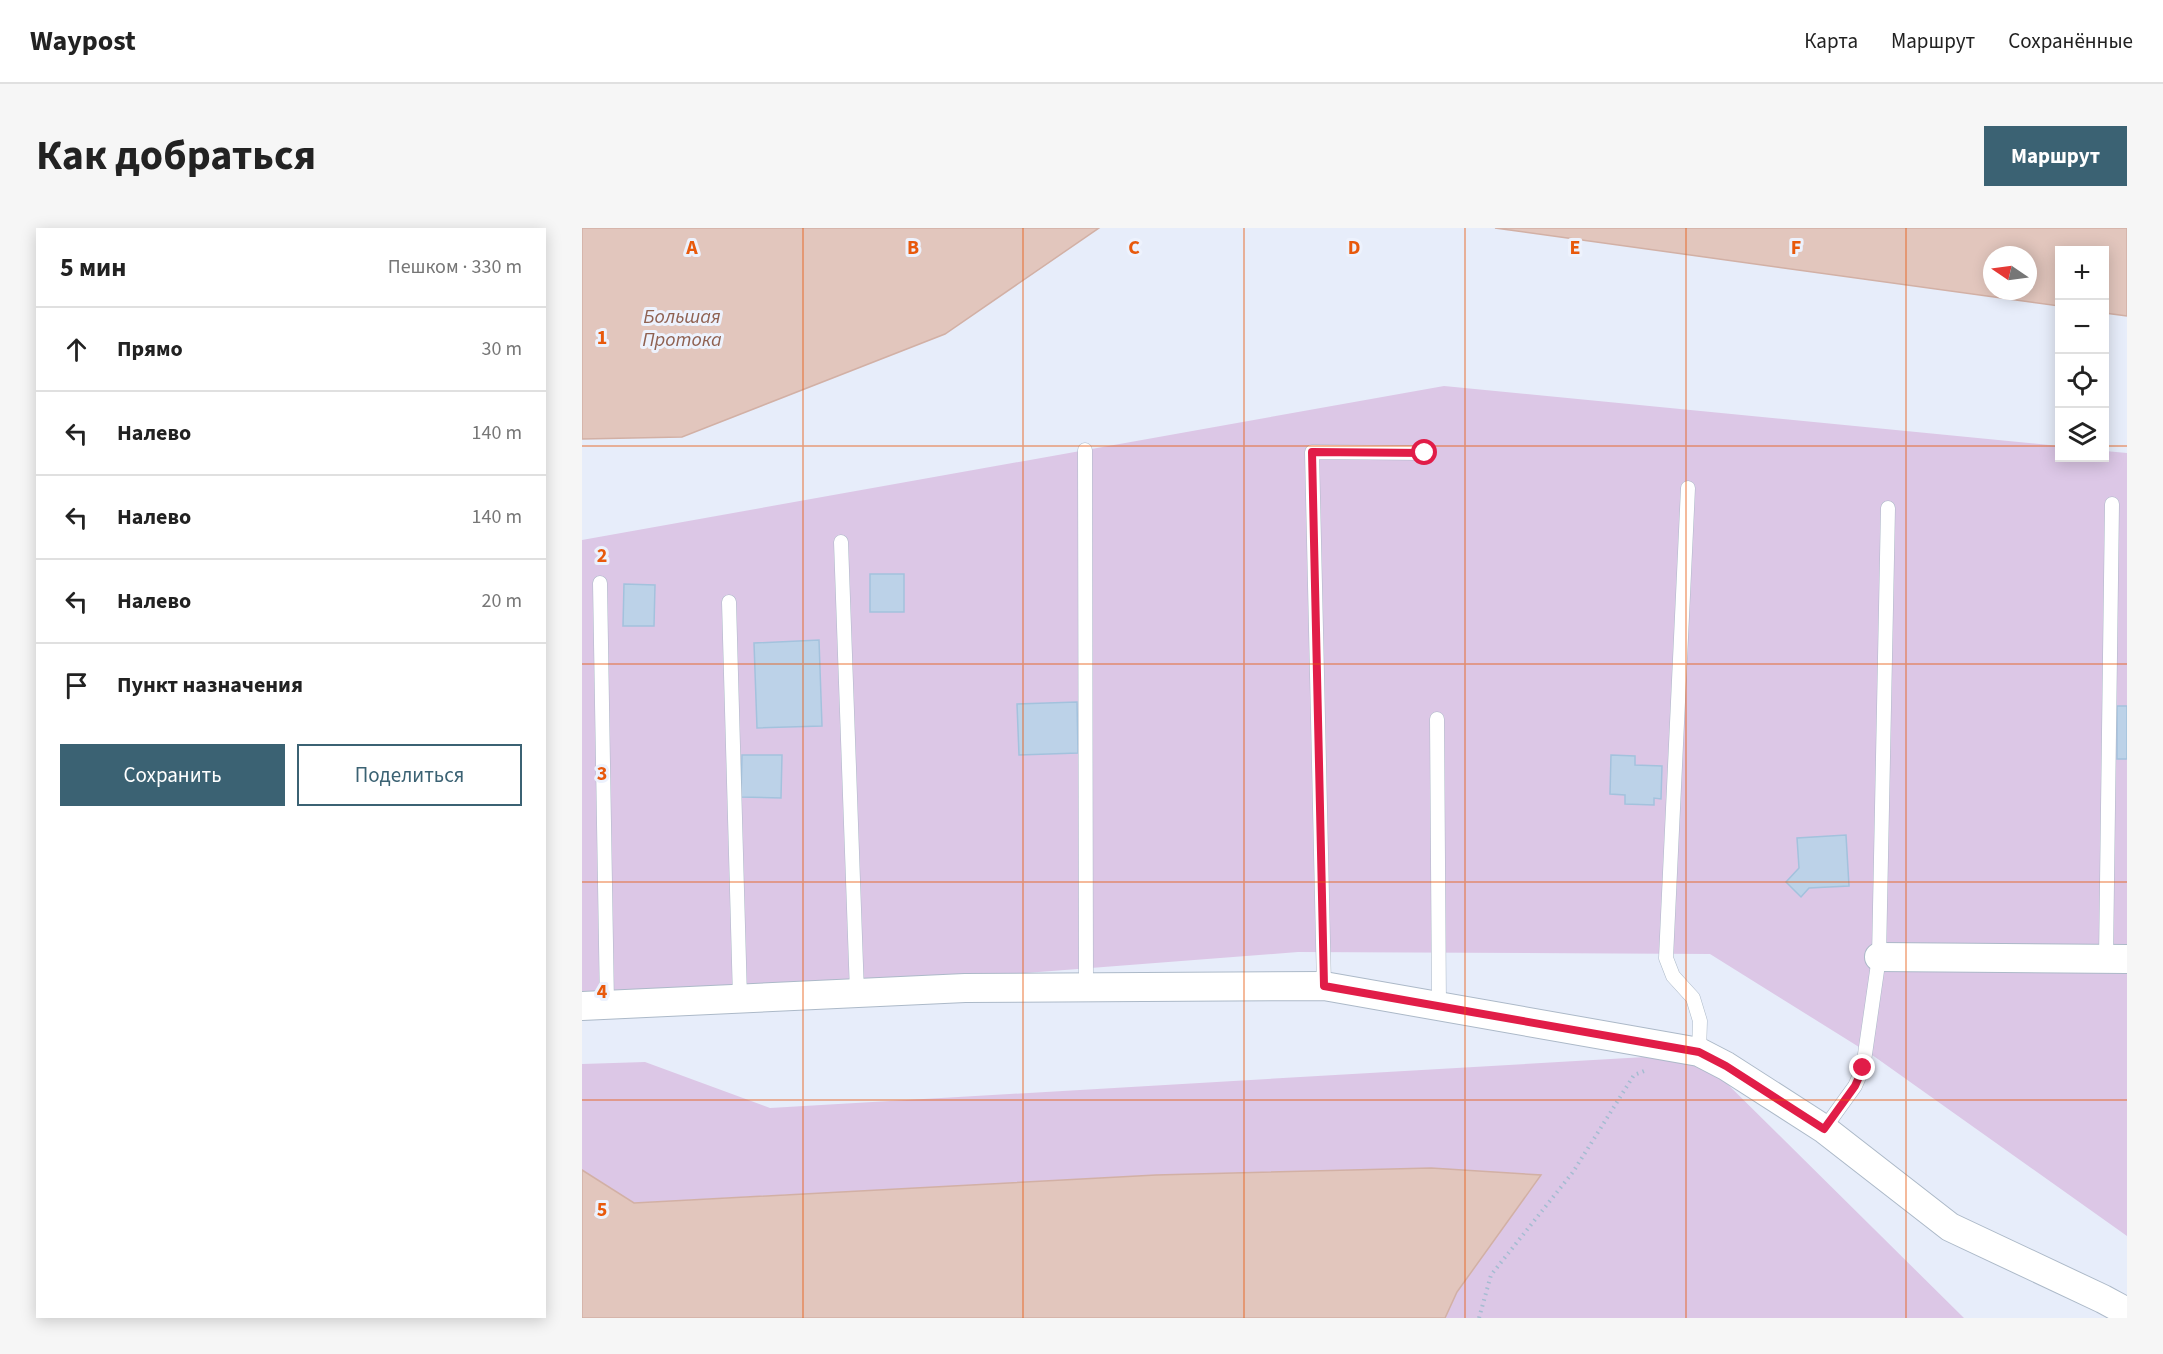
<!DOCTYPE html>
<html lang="ru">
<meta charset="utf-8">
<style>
:root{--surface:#fff;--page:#f6f6f6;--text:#222;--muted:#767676;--line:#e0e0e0;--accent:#3b6273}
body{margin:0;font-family:"Source Sans 3",sans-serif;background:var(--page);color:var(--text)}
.controls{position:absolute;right:18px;top:18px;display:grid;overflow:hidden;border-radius:0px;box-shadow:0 3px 15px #0003}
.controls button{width:54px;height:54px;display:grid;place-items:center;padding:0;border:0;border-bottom:2px solid var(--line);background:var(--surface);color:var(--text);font:30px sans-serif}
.compass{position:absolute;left:1401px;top:18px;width:54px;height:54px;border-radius:50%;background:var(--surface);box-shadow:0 3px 15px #0003;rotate:283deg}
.stop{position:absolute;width:18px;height:18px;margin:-14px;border:4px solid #e11d48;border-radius:50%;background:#fff}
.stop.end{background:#e11d48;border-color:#fff;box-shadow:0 2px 6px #0008}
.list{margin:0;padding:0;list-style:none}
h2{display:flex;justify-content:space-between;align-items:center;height:78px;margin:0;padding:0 24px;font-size:26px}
h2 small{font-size:20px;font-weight:400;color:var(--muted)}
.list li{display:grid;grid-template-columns:39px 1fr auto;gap:18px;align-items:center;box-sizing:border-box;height:84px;padding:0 24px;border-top:2px solid var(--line)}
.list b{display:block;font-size:22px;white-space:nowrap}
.list em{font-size:20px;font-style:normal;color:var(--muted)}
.actions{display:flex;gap:12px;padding:18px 24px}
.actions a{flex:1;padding:14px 0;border:2px solid var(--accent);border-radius:0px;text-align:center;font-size:21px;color:var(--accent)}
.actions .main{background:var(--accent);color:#fff}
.icon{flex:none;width:33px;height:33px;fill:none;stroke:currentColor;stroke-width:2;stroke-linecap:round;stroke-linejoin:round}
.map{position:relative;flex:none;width:1545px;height:1090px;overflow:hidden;border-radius:0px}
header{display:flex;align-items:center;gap:36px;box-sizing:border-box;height:84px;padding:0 30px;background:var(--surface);border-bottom:2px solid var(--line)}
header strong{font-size:28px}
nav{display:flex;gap:33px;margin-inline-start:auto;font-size:21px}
.intro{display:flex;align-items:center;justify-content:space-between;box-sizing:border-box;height:144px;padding:0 36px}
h1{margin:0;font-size:42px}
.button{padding:15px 27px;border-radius:0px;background:var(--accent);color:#fff;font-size:21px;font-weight:700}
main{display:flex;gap:36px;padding:0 36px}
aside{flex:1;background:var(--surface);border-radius:0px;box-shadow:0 3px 15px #0003}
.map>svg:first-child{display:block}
.green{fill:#dcc7e6}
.water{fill:#e2c6bd;stroke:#d2b0a5;stroke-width:1.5;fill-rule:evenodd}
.building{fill:#bcd2e8;stroke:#a3c2dd;stroke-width:1.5}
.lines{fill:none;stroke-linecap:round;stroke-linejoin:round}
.lane-casing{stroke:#acb9c8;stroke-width:15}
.street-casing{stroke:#acb9c8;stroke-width:30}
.path{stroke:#a5bcd1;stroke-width:4;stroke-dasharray:1.5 4.5;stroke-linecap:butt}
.lane{stroke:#fff;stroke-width:14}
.street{stroke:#fff;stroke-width:28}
.route{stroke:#e11d48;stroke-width:8}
.grid{fill:none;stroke:#e8590c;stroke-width:1.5;stroke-opacity:0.55}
.labels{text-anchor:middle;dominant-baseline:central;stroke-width:6;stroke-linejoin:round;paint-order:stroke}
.water-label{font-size:20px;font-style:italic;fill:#8f6151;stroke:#edf2fd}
.grid-label{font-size:20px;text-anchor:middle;font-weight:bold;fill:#e8590c;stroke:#edf2fd;stroke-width:6;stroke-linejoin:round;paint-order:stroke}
</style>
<header>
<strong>Waypost</strong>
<nav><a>Карта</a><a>Маршрут</a><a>Сохранённые</a></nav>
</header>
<div class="intro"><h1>Как добраться</h1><a class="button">Маршрут</a></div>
<main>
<aside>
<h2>5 мин<small>Пешком · 330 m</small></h2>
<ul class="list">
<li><svg class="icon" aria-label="ahead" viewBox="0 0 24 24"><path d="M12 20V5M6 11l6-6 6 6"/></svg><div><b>Прямо</b></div><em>30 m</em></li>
<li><svg class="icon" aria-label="left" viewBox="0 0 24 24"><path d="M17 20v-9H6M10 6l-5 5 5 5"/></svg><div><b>Налево</b></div><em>140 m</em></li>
<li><svg class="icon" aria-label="left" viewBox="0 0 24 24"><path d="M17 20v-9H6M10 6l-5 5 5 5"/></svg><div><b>Налево</b></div><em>140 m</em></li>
<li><svg class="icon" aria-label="left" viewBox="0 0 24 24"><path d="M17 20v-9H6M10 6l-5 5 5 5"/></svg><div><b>Налево</b></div><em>20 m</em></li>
<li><svg class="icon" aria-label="arrive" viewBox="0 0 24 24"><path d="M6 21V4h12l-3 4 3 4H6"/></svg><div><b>Пункт назначения</b></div></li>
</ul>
<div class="actions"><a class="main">Сохранить</a><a>Поделиться</a></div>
</aside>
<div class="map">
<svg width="1545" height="1090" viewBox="0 0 1545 1090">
<rect width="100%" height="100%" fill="#e7edfa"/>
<g class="green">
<path d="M862,158L1477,218L1478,230H1522L1523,223L1545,225V1008L1293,829L1128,726L716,724L0,779V312Z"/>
<path d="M1115,826L1382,1090H390L215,966L52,975L0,942V836L63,834L188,880Z"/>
</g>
<g class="water">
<path d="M0,0H517L363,106L100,209L0,211Z"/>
<path d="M913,0H1545V88L1523,85L1522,22H1478L1477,78ZM1410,27H1446V63H1410Z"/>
<path d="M849,940L959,947L875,1064L863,1090H0V942L52,975L574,947Z"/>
</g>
<g class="building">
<rect x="288" y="346" width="34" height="38"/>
<path d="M42,356L73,357L72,398H41Z"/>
<path d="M237,412L240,498L175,500L172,415Z"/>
<path d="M495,474L496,525L437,527L435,476Z"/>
<rect x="1535" y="478" width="10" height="53"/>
<path d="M160,527H200L199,570L159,569Z"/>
<path d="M1029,527L1053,528V537L1080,538L1079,571L1072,570V577L1043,576V567L1028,566Z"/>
<path d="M1264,607L1267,658L1227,660L1219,669L1204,654L1217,640L1215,610Z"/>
</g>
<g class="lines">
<g class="lane-casing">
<g id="lane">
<path d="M503,222L504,759"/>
<path d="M1106,260L1084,730L1091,748L1111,770L1118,793L1117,824"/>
<path d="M259,314L275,765"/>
<path d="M18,355L25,776"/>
<path d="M147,374L158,770"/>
<path d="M855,491L857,777"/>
<path d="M1524,731L1530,276"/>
<path d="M742,758L730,224L843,225"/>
<path d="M1242,901L1273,858L1281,840L1297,729L1306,280"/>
</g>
</g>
<g class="street-casing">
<g id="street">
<path d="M1297,729L1545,731"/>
<path d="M0,778L383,760L742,758L1117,824L1144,838L1242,901L1368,999L1521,1071L1545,1084"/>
</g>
</g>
<path class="path" d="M897,1090L909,1047L991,944L1052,847L1065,842"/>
<use href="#lane" class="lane"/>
<use href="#street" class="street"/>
</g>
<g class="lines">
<path class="route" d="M843,225L730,224L742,758L1117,824L1144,838L1242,901L1273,858L1281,840"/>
</g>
<path class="grid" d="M221,0V1090M441,0V1090M662,0V1090M883,0V1090M1104,0V1090M1324,0V1090M0,218H1478M1522,218H1545M0,436H1545M0,654H1545M0,872H1545"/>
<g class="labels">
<g class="water-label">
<text x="100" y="89">Большая<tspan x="100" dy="23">Протока</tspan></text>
</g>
</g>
<g class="grid-label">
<text x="110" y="26">A</text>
<text x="331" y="26">B</text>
<text x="552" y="26">C</text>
<text x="772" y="26">D</text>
<text x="993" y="26">E</text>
<text x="1214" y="26">F</text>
<text x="20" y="116">1</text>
<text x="20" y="334">2</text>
<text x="20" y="552">3</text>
<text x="20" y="770">4</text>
<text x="20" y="988">5</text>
</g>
</svg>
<div class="controls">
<button>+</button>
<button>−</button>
<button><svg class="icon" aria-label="locate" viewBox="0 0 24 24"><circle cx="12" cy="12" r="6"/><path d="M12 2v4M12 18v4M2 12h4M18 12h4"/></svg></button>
<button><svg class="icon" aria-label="layers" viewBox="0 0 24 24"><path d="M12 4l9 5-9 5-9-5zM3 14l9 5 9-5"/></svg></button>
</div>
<svg class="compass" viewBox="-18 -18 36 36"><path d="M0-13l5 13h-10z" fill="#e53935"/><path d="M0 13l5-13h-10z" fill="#767676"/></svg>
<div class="stop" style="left:843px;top:225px"></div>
<div class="stop end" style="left:1281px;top:840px"></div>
</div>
</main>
